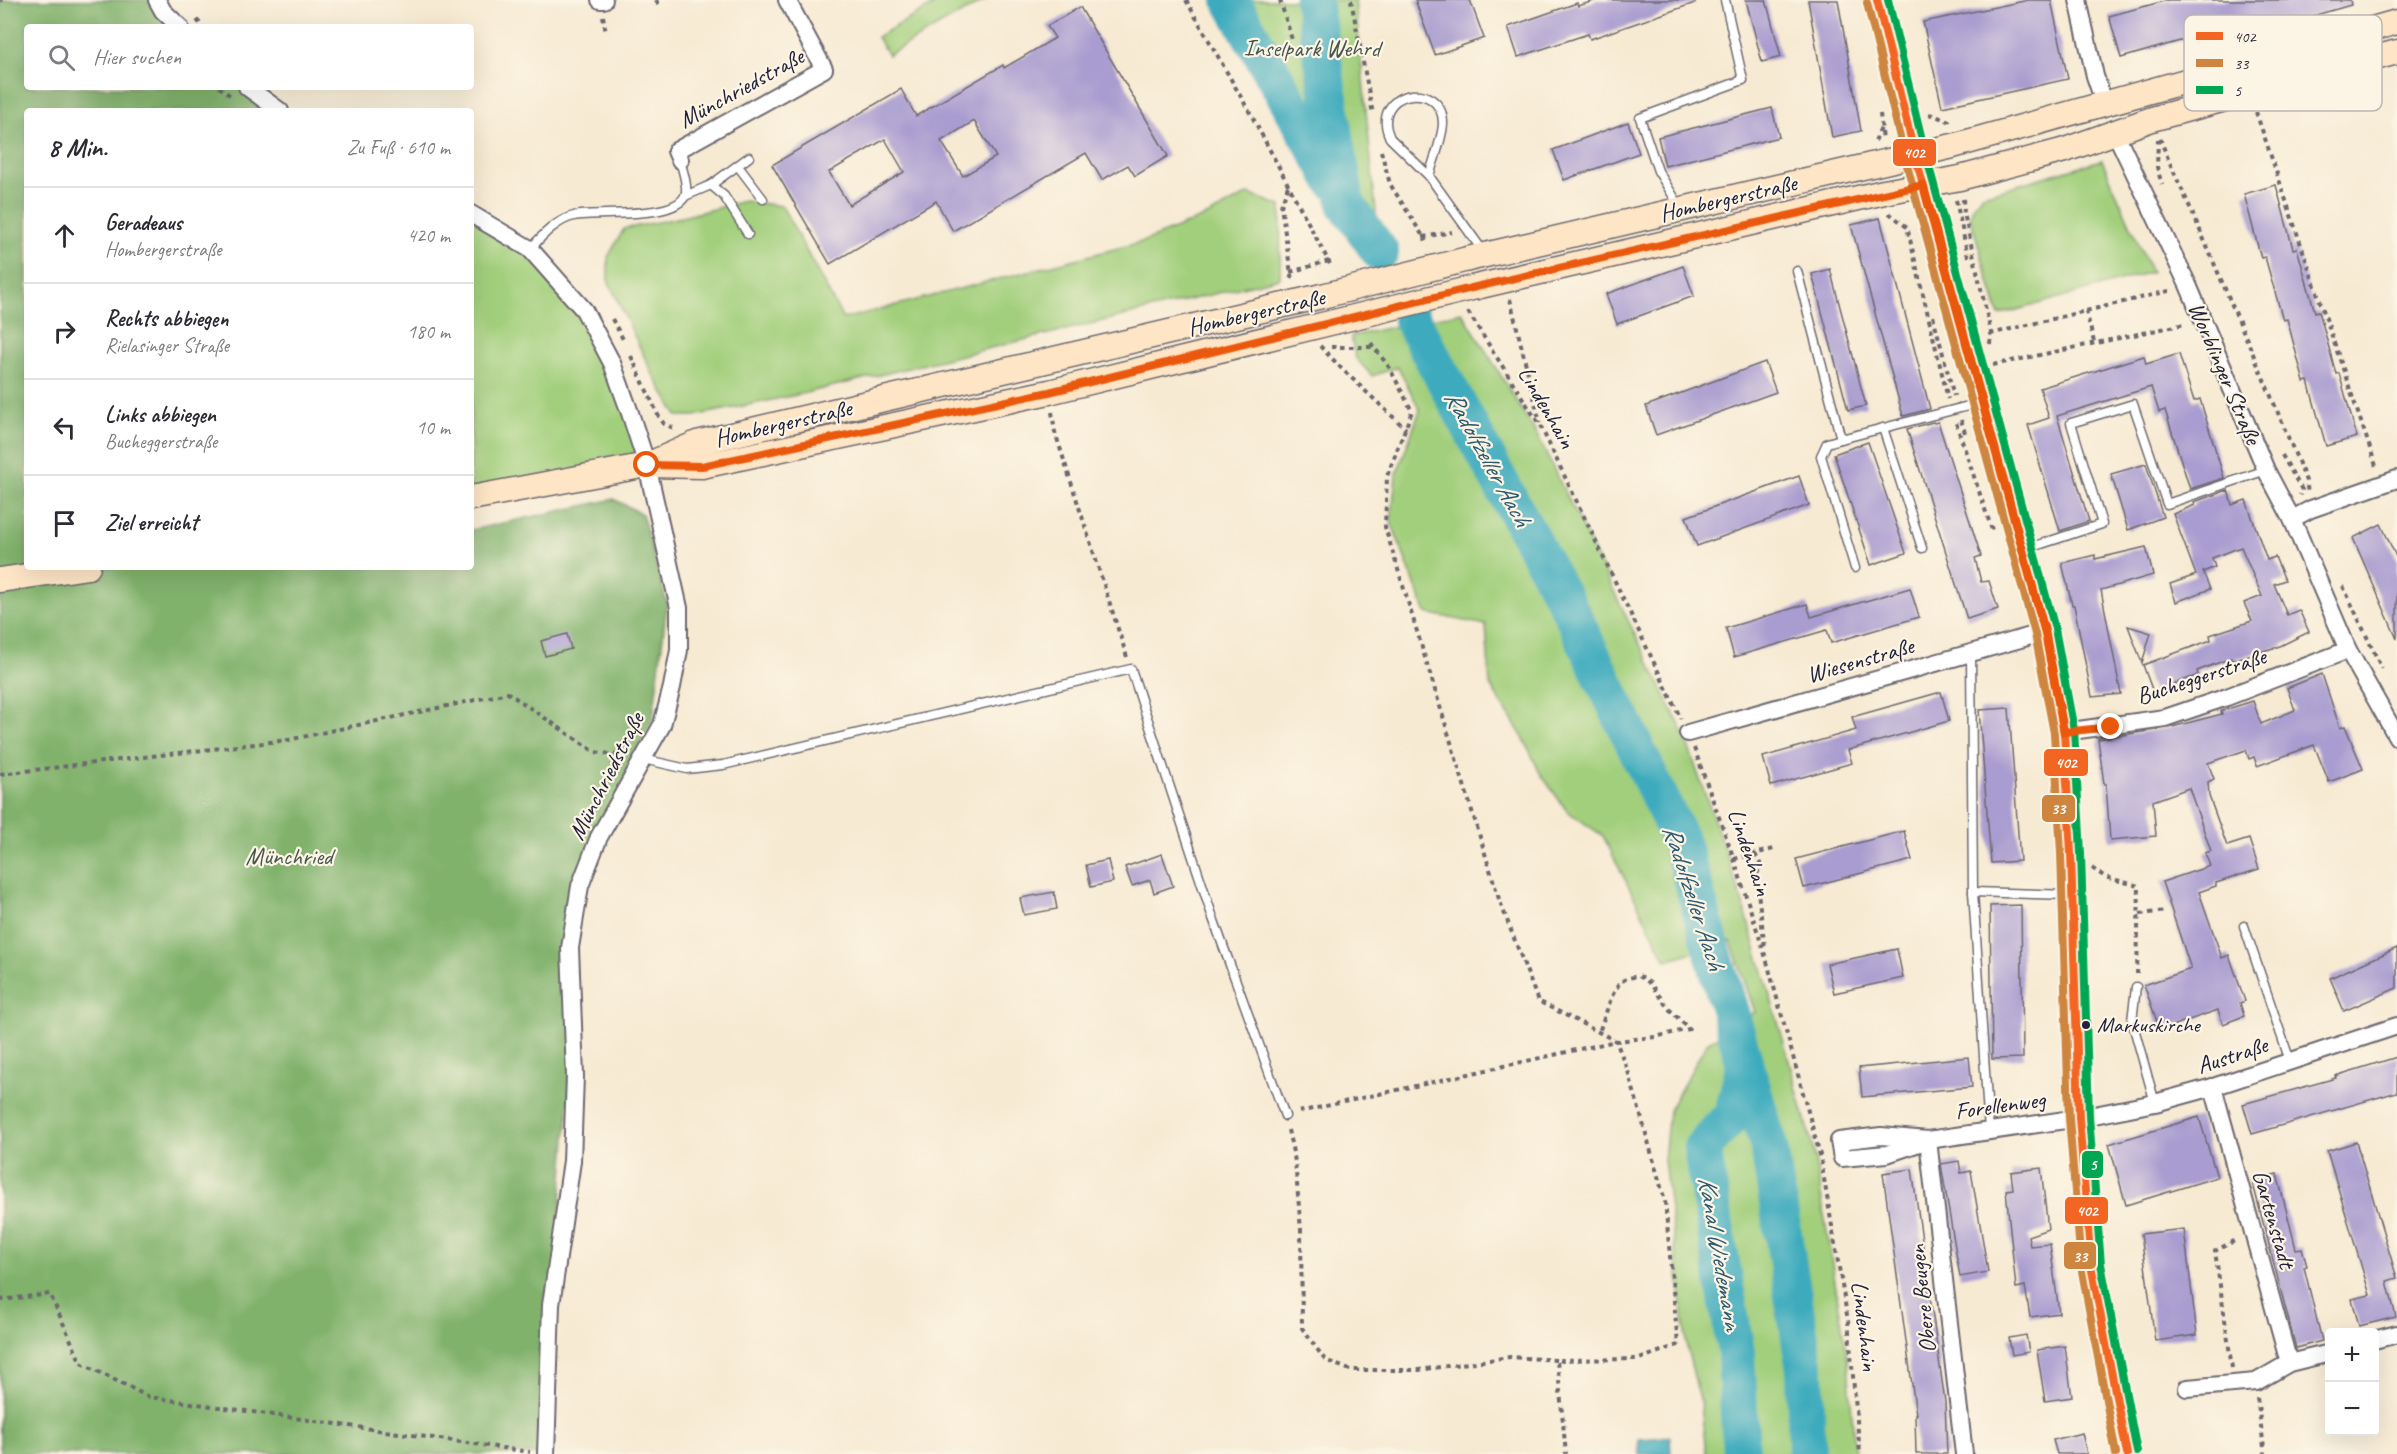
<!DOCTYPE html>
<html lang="de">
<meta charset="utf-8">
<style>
:root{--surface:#fff;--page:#f2f2f3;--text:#2b2b33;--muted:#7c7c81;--line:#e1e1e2}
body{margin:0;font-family:Caveat,sans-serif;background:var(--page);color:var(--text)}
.controls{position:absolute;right:18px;bottom:18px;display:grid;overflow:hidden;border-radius:6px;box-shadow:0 6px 24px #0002}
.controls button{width:54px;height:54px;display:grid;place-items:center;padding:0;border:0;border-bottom:2px solid var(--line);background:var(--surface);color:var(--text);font:30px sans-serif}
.stop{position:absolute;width:18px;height:18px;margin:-14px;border:4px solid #ea580c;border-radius:50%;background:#fff}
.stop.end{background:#ea580c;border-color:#fff;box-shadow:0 2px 6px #0008}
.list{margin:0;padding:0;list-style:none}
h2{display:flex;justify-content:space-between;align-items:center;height:78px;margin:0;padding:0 24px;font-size:26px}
h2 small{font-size:20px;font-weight:400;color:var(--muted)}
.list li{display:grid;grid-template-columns:39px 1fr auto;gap:18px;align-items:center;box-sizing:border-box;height:96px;padding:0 24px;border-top:2px solid var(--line)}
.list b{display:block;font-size:22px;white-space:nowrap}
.list p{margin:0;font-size:20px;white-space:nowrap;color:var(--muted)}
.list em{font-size:20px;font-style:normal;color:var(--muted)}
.icon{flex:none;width:33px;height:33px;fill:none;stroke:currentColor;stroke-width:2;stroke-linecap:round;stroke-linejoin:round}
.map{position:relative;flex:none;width:2397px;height:1454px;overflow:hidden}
.search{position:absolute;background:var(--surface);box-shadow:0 6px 24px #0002;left:24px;top:24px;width:450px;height:66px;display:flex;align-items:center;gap:15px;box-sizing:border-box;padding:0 21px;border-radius:6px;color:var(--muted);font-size:22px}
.panel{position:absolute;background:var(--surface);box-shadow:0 6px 24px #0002;left:24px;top:108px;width:450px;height:462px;border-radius:6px}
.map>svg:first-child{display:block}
.green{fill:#a2cf7c;stroke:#62785c;stroke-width:1.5}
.forest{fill:#81b26c;stroke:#526a54;stroke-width:1.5}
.water{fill:#3eabbd;stroke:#30667c;stroke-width:1.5}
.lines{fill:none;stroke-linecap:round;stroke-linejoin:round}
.river{stroke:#3eabbd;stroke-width:38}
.building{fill:#a99cd0;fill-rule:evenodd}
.lane-casing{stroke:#6d6870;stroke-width:11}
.street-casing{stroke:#6d6870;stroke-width:20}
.secondary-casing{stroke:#6d6870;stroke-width:27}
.path{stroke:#6d6870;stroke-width:4;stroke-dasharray:4.5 4.5;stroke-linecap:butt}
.lane{stroke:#fff;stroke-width:8}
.street{stroke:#fff;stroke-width:16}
.secondary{stroke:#fde5c5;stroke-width:24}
.secondary-bridge-casing{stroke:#6d6870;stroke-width:27;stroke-linecap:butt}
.secondary-bridge{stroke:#fde5c5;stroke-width:24}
.bus-1-casing{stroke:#fcf5e5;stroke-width:12}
.bus-2-casing{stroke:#fcf5e5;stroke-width:12}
.bus-3-casing{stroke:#fcf5e5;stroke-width:12}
.bus-1{stroke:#f26522;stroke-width:8}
.bus-2{stroke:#cd853f;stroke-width:8}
.bus-3{stroke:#00a651;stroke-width:8}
.route{stroke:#ea580c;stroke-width:8}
.bus-dot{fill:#22223b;stroke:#fcf5e5;stroke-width:2}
.labels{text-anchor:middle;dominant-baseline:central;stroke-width:4.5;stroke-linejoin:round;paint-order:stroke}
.bus-label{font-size:22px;fill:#22223b;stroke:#fcf5e5;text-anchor:start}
.park-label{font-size:24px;fill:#48564e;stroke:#fcf5e5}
.street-label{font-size:24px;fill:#22223b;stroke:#fcf5e5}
.water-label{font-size:26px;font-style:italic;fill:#2d596f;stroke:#fcf5e5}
.key{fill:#fcf5e5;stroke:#bbb6b2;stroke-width:1.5}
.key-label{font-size:16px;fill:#22223b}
.line-badge{stroke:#fcf5e5;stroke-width:2}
.badge-label{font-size:16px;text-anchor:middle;font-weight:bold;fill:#fff}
</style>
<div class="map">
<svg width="2397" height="1454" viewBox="0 0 2397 1454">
<rect width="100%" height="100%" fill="#fcf5e5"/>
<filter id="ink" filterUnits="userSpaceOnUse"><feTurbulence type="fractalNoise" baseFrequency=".0167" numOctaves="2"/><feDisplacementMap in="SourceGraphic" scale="12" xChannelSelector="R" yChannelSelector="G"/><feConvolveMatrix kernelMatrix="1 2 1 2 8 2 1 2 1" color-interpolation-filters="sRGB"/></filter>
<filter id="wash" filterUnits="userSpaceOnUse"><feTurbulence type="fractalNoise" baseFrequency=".008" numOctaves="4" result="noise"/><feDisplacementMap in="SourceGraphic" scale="24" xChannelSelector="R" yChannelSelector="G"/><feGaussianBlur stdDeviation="1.35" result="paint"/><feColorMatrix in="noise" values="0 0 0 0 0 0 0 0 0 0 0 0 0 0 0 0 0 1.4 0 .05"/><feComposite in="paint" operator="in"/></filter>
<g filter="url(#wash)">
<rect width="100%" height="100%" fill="#f7ead3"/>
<g class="green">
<path d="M942,0H985L888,55L877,37Z"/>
<path d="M1231,0H1355L1380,252L1346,204Z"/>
<path d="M2102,160L2151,272L1999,315L1970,217L1974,204L1983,195Z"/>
<path d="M1248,194L1281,206L1280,278L801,394L694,416H677L651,371L608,280V257L624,229L682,217L744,201L782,206L843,319L1142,242L1209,215Z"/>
<path d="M471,214L530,249L584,310L647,465L471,498Z"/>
<path d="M1462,312L1536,433L1684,734L1739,891L1782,1036L1814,1152L1848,1363L1855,1454H1706L1701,1404L1687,1348L1664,1160L1669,1110L1707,1043L1755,1012L1731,941L1666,960L1603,836L1567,811L1540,773L1524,739L1490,685L1486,625L1426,613L1391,522L1396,476L1420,410L1398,367L1372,376L1355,357L1351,336Z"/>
</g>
<path class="forest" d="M2,0H157L180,27H27V87H247L280,111H27V567H471V530L614,499L642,514L667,603L653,718L577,885L571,1077L541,1454H0V1Z"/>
<path class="water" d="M1670,1437L1671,1454H1639L1638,1439Z"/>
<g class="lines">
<g class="river">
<path d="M1231,0L1334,181"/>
<path d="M1313,0L1346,204L1380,252"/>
<path d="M1412,320L1572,614L1681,842L1769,1147L1805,1370L1807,1454"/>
<path d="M1741,1454L1736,1352L1702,1148L1733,1114L1744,1067"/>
</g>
</g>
<g id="blocks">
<g class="building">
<path d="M1415,0H1470L1484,38L1435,55Z"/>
<path d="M1597,0H1695V3L1590,39L1588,34L1518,57L1508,27L1577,3L1578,6Z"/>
<path d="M1746,0H1766L1781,57L1762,62Z"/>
<path d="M1808,0H1838L1861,131L1832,137Z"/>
<path d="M2029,0H2051L2068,79L1942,107L1923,22Z"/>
<path d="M2168,0H2350L2351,5L2249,34L2246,22L2121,58L2109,16Z"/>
<path d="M1080,7L1168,156L1135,176L1128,165L1102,180L1086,153L953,231L936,201L830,264L772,165L901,89L916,116L1003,65L1004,68L1055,38L1047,26ZM974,121L996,157L963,176L941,141ZM885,139L904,172L849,205L829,172Z"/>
<path d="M1772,108L1779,137L1665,166L1658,137Z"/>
<path d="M1628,122L1639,153L1564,180L1553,150Z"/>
<path d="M2276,185L2293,249L2297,248L2315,312L2319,311L2336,374L2339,373L2357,437L2326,446L2308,381L2304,382L2287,319L2283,320L2265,257L2261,258L2244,194Z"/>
<path d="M1880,218L1930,409L1903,416L1851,225Z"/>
<path d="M1683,266L1694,296L1617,324L1606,294Z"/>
<path d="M1830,269L1866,406L1848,410L1812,274Z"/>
<path d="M2179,354L2194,401L2200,399L2224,478L2190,489L2165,410L2159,412L2151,387L2057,416L2089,521L2060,531L2028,425L2049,418L2040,388L2144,356L2146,364Z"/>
<path d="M1765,362L1776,392L1656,435L1646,406Z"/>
<path d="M1933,422L1934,423L1938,422L1981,556L1975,558L1981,582L1989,581L1998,609L1967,619L1907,429Z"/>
<path d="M1868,442L1906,553L1871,565L1834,454Z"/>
<path d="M2146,464L2163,517L2128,530L2111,474Z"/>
<path d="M1799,476L1809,505L1697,546L1686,517Z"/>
<path d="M2228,490L2232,505L2246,500L2267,560L2275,557L2285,580L2274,584L2287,615L2299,610L2309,632L2280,646L2232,660L2231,658L2197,671L2198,675L2153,692L2143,665L2211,640L2210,635L2252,621L2244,603L2262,596L2241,547L2212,558L2215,567L2203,572L2210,589L2176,602L2170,584L2196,575L2173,514L2195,505L2194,502Z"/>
<path d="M2381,524L2397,559V639L2353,538Z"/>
<path d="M2146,547L2153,575L2101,590L2121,694L2092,697L2074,605H2072L2062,563L2095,555V559Z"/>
<path d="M1910,588L1919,617L1831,643L1827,630L1734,657L1726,628L1807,604L1811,617Z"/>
<path d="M2128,626L2151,633L2142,663Z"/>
<path d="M567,634L571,649L545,656L541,641Z"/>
<path d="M2322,674L2340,728L2345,726L2363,769L2329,782L2314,745L2257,766L2254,757L2249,759L2246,750L2208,763L2214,779L2208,782L2209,796L2227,846L2249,839L2259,869L2216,883V886L2199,892L2222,958L2229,955L2245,1001L2240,1003L2244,1016L2223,1024L2218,1010L2160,1030L2144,985L2191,969L2162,882L2210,866L2205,853L2211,851L2189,788L2153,801L2156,836L2110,840L2106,784H2104L2098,739L2168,728L2222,714L2221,711L2253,701L2261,724L2295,710L2287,688Z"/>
<path d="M1941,692L1949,721L1848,750L1852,763L1771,786L1763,757L1856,730L1852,717Z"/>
<path d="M2009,708L2020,861L1991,863L1979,710Z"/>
<path d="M1904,831L1912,860L1804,888L1796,859Z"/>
<path d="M1162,854L1173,886L1154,893L1150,880L1132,886L1125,867Z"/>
<path d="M1108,860L1113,882L1091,887L1086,865Z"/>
<path d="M1054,892L1057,909L1024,915L1020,898Z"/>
<path d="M2021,905L2023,1058L1992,1059L1990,906Z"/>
<path d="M2397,948V988L2344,1011L2330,978Z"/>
<path d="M1897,949L1903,978L1834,993L1827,964Z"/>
<path d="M1969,1057L1972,1087L1862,1097L1859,1068Z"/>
<path d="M2397,1057V1092L2252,1134L2243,1104L2336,1078L2335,1076Z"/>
<path d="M2199,1117L2217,1177L2126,1205L2109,1144Z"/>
<path d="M2356,1142L2397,1278L2387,1281L2396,1317L2359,1326L2352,1299L2370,1295L2327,1151Z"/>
<path d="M1959,1161L1961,1173L1971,1171L1988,1272L1960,1277L1941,1164Z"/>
<path d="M2041,1168L2048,1229L2028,1236L2030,1246L2050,1244L2059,1313L2030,1317L2025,1286L2016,1288L2006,1190L2013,1189L2011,1172Z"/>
<path d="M1912,1169L1945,1402L1947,1454H1916L1915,1414H1916L1883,1173Z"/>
<path d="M2277,1174L2296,1249L2302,1248L2307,1266L2304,1267L2322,1341L2296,1348L2252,1180Z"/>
<path d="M2184,1229L2197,1335L2155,1341L2141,1234Z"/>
<path d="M2026,1335L2029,1352L2012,1355L2009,1338Z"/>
<path d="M2065,1346L2072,1397L2045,1401L2037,1350Z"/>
<path d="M2082,1433L2087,1454H2057L2053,1440Z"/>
</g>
</g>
</g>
<g filter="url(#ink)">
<use href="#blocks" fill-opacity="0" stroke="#6d6870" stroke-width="1.5"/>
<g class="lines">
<g class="lane-casing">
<g id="lane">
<path d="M738,166L763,199"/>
<path d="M1429,176C1433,162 1443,137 1443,123C1442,77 1368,91 1390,138L1429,176L1485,254"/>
<path d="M711,185L724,196L748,234"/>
<path d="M685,196L711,185L749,157"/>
<path d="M1680,207L1658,171L1640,118L1743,80L1725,0"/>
<path d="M530,249C542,236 556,220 574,216C597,211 673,220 685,196C689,187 682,169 680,160"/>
<path d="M1797,271L1841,439L1980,403"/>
<path d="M1883,428L1922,548"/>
<path d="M1841,439L1827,443L1821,456L1855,568"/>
<path d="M2023,550L2102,524L2071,423L2133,404L2167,504L2266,470"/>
<path d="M1971,653L1973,892L1989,1131"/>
<path d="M643,759L687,769L723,765L1131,669L1213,918L1285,1116"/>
<path d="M1973,892L2069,895"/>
<path d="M2244,926L2290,1061"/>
<path d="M2136,987L2132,1021L2155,1103"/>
</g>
</g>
<g class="street-casing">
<g id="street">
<path d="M157,0L163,11L180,27"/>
<path d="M600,0H604"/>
<path d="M2078,0L2095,76L2105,105"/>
<path d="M247,87L280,111"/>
<path d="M2115,132L2188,285L2266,470L2292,519L2348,650L2397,737"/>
<path d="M680,160L676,151L824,69L787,0"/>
<path d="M471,214L530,249L584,310L612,363L630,413L647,465L679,608V650L672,687L662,725L599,837L580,886L570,948L575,1076L572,1161L551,1305L546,1454"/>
<path d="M2292,519L2311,509L2397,479"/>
<path d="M2064,732L2165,718L2227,697L2348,650"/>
<path d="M1688,733L2045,632"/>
<path d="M2213,1087L2289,1363"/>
<path d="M1928,1140L1881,1136L1839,1141L1842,1158L1887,1154L1928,1140L2079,1118L2155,1103L2213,1087L2397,1026"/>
<path d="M1928,1140L1964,1454"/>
<path d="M2374,1340L2397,1334"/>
<path d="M2187,1388L2256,1382L2289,1363L2330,1353"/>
</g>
</g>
<g class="secondary-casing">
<g id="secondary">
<path d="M1877,0L1915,155L2045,632L2064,732L2071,853L2075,1024L2079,1118L2091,1265L2127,1454"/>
<path d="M1468,259L1953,146L2397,22"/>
<path d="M1476,287L1884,192L1960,178L2065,150L2152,119L2397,52"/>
<path d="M654,462L697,443L1322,296"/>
<path d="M471,498L647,465L702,466L1049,392L1334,322"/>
<path d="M0,580L88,567"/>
</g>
</g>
<g class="path">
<path d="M656,0L659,6"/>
<path d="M1186,0L1254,120L1330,264"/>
<path d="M1280,0L1293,43"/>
<path d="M1351,0L1373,114"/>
<path d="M0,1L2,0"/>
<path d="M603,16L606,33"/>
<path d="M197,20L203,27"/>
<path d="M219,87L232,97"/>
<path d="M2256,112L2377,469"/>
<path d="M1880,114L1883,140"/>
<path d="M1929,114L1949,121L1950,124"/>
<path d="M2160,138C2170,166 2184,193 2196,221C2233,308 2271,394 2306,481L2308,493"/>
<path d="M2158,139L2157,167L2162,185"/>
<path d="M1875,141L1882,126"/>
<path d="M1381,151L1390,184L1426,241"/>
<path d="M1288,186L1281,206L1292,281"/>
<path d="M1963,199L1964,213L1991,333L1990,344"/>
<path d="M1956,200L1968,257"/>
<path d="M1889,213L1907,227L1948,399"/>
<path d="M1423,237L1452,232"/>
<path d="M1290,272L1329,261"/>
<path d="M1510,299L1540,423"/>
<path d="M2086,311L2094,342"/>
<path d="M1468,312L1541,427L1681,719"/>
<path d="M1933,316L1954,396"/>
<path d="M612,319L624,341"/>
<path d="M1990,334L2173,290"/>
<path d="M1371,343L1389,367L1412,411L1387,476L1385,527L1499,899L1538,1001L1616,1041L1629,1074L1665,1201L1678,1345L1639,1359L1557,1360L1566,1454"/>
<path d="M1320,346L1343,370L1406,429"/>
<path d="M1331,347H1373"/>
<path d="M631,356L658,415L664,424L676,429"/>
<path d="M1993,365L2185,324"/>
<path d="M1052,412L1055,432L1127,657"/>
<path d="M1961,420L1966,436"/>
<path d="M1956,423L1992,530"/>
<path d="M2282,455L2302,490L2300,495"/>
<path d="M2343,586L2382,669"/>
<path d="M1694,748L1734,859L1766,958L1820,1155L1848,1321L1860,1454"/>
<path d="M0,774L288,740L508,693L595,752L624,756"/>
<path d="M1755,854L1761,865L1756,876L1765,948"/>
<path d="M1734,859L1774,849"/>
<path d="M2092,868L2105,877L2139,886L2137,974"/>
<path d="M2140,914L2166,911"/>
<path d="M1299,1112L1616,1041L1655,1037L1689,1029L1668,1008L1650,983L1639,976L1628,978L1620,982L1612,996L1599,1032"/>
<path d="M1288,1130L1295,1161L1301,1230L1302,1328L1325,1360L1350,1370H1419L1510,1357L1557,1360"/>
<path d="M0,1300L50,1294L81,1363L149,1397L530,1452"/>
<path d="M2232,1368L2215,1251L2236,1240"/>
<path d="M2257,1398L2265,1454"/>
</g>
<use href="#lane" class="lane"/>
<use href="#street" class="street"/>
<use href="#secondary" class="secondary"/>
<g class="secondary-bridge-casing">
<g id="secondary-bridge">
<path d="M1322,296L1468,259"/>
<path d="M1334,322L1476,287"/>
</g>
</g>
<use href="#secondary-bridge" class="secondary-bridge"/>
<g class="bus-1-casing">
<path id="bus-1" d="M1877,0L1915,155L2045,632L2064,732L2071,853L2079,1118L2091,1265L2127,1454"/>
</g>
<g class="bus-2-casing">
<path id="bus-2" d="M1867,3L1905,158L2035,634L2054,733L2061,853L2069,1118L2081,1266L2116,1454"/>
</g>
<g class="bus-3-casing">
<path id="bus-3" d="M1888,0L1925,152L2055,629L2074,730L2081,853L2089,1117L2101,1264L2137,1452"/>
</g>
<use href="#bus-1" class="bus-1"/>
<use href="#bus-2" class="bus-2"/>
<use href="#bus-3" class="bus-3"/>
</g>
</g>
<g class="lines" filter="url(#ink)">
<path class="route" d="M647,465L702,466L1049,392L1476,287L1923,185L2045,632L2064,732L2111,727"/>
</g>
<circle class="bus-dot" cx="2086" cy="1025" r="5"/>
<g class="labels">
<g class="bus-label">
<text x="2097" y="1025">Markuskirche</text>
</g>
<g class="park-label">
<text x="1312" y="48">Inselpark Wehrd</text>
<text x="289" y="856">Münchried</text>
</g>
<g class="street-label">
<text transform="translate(741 88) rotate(-29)">Münchriedstraße</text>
<text transform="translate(1728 198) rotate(-13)">Hombergerstraße</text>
<text transform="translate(1256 312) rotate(-13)">Hombergerstraße</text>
<text transform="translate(2225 373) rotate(67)">Worblinger Straße</text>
<text transform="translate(1547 407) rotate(60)">Lindenhain</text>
<text transform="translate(783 423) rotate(-13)">Hombergerstraße</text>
<text transform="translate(1860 660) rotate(-16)">Wiesenstraße</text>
<text transform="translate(2201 676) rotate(-18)">Bucheggerstraße</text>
<text transform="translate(606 776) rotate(-63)">Münchriedstraße</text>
<text transform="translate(1750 852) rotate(71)">Lindenhain</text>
<text transform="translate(2232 1055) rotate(-18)">Austraße</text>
<text transform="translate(2000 1105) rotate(-8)">Forellenweg</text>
<text transform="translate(2274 1219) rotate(74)">Gartenstadt</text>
<text transform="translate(1922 1299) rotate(-96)">Obere Beugen</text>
<text transform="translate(1865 1326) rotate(83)">Lindenhain</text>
</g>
<g class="water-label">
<text transform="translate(1488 458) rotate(61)">Radolfzeller Aach</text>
<text transform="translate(1694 897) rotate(72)">Radolfzeller Aach</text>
<text transform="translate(1720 1253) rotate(80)">Kanal Wiedemann</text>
</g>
</g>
<rect x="2184" y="15" width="198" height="96" rx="9" class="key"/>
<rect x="2196" y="32" width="27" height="8" fill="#f26522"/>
<rect x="2196" y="59" width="27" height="8" fill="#cd853f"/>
<rect x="2196" y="86" width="27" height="8" fill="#00a651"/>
<g class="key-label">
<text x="2234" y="42">402</text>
<text x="2234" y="69">33</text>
<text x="2234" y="96">5</text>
</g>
<g class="line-badge">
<rect x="1892" y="138" width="45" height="29" rx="6" fill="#f26522"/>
<rect x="2043" y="748" width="46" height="29" rx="6" fill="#f26522"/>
<rect x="2041" y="794" width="35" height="29" rx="6" fill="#cd853f"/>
<rect x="2081" y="1150" width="23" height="29" rx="6" fill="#00a651"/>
<rect x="2064" y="1196" width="45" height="29" rx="6" fill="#f26522"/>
<rect x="2063" y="1241" width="34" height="29" rx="6" fill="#cd853f"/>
</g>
<g class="badge-label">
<text x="1914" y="158">402</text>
<text x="2066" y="768">402</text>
<text x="2058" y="814">33</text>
<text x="2093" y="1170">5</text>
<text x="2087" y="1216">402</text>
<text x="2080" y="1262">33</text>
</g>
</svg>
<div class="controls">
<button>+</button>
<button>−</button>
</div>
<div class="stop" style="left:647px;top:465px"></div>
<div class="stop end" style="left:2111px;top:727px"></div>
<div class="search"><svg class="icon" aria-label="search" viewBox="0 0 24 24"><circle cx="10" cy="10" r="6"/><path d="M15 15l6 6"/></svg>Hier suchen</div>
<section class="panel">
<h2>8 Min.<small>Zu Fuß · 610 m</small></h2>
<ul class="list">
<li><svg class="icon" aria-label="ahead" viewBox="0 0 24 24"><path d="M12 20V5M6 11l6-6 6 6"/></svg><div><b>Geradeaus</b><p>Hombergerstraße</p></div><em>420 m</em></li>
<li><svg class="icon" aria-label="right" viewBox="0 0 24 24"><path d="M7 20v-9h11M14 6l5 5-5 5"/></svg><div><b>Rechts abbiegen</b><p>Rielasinger Straße</p></div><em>180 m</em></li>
<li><svg class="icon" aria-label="left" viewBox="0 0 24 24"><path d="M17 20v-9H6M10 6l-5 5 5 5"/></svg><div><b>Links abbiegen</b><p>Bucheggerstraße</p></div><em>10 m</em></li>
<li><svg class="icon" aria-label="arrive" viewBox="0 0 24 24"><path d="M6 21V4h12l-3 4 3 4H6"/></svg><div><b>Ziel erreicht</b></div></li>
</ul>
</section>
</div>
